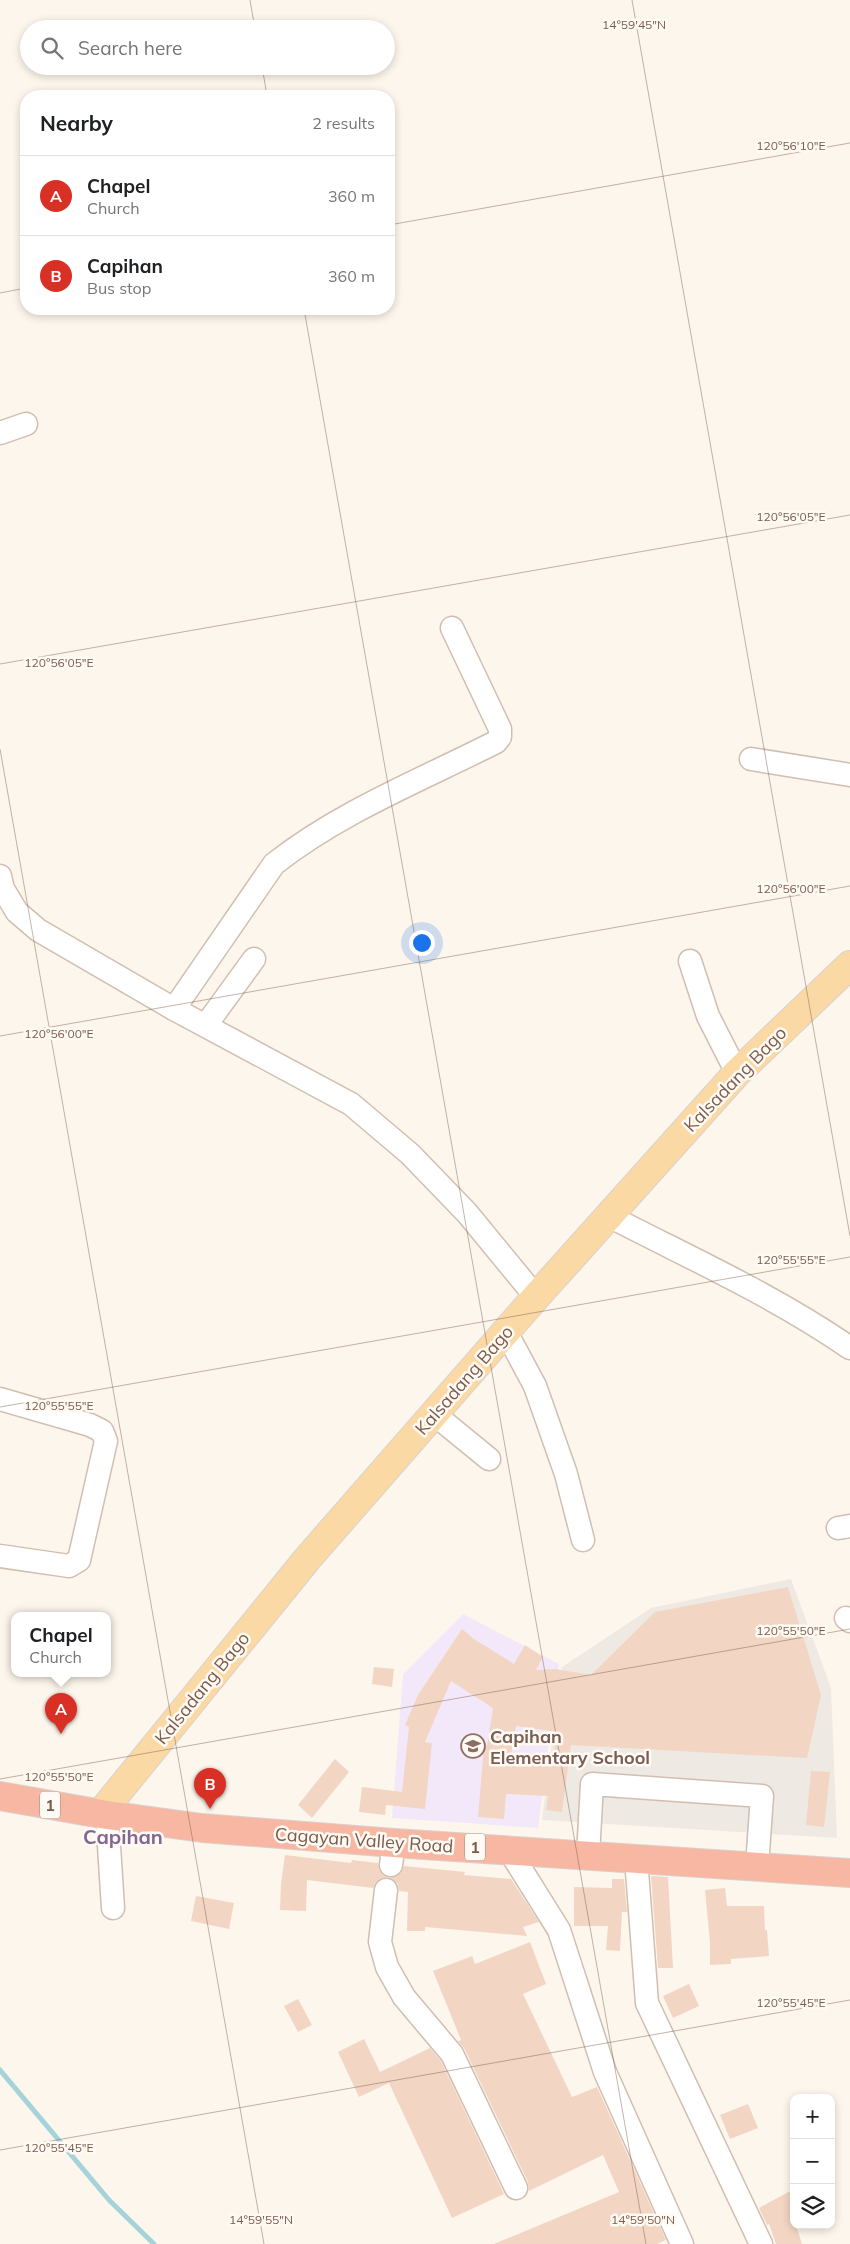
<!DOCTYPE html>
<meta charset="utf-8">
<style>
:root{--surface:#fff;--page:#f6f6f6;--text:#202124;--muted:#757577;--line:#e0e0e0;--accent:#d93025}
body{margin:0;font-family:Mulish,sans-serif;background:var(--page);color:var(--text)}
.controls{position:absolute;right:15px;bottom:15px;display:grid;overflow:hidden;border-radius:10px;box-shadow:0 2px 8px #0003}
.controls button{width:45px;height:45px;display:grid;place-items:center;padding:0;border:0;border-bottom:1px solid var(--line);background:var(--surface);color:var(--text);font:25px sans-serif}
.you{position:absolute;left:421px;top:942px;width:18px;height:18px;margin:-12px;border:4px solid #fff;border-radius:50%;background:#1a73e8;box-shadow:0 0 0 8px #1a73e833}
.badge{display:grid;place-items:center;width:32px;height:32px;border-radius:50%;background:var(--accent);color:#fff;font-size:16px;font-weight:700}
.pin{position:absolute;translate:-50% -41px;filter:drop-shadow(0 1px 2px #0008)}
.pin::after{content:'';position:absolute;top:26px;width:18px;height:15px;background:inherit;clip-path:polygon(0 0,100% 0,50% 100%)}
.popup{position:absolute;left:11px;top:1612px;width:100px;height:65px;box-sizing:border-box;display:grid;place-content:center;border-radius:10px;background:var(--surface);filter:drop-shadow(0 1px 4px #0005);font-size:16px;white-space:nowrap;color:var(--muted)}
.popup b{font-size:19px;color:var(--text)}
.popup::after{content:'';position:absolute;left:50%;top:100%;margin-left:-10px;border:10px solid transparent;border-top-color:var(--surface)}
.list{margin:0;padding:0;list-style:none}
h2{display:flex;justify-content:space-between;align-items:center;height:65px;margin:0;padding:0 20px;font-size:21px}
h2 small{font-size:16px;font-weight:400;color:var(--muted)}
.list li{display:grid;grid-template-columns:32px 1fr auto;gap:15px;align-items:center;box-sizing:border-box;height:80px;padding:0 20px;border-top:1px solid var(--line)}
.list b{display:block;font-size:19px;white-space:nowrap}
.list p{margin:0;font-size:16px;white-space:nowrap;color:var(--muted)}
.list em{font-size:16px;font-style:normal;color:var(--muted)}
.icon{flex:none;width:28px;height:28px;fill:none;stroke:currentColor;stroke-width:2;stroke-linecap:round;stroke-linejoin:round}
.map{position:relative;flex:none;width:850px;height:2244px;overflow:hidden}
.search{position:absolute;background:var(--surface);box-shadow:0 2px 8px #0003;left:20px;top:20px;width:375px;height:55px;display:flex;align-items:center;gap:12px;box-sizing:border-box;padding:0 18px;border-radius:28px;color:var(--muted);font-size:19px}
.panel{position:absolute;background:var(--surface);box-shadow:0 2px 8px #0003;left:20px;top:90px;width:375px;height:225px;border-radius:20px}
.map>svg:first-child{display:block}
.industrial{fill:#efe9e4}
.education{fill:#f3e8fa}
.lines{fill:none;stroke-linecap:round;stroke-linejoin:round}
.stream{stroke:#a5d3da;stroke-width:5}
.building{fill:#f3d5c3;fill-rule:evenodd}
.minor-casing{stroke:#d1beb0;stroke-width:25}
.major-casing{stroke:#dad1cd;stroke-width:30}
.highway-casing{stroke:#dad1cd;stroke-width:30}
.minor{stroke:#fff;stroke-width:22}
.major{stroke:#fbd9a5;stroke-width:28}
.highway{stroke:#f7b7a3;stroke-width:28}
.ticks{fill:none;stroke:#7a5c4d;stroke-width:1;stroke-opacity:0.45}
.labels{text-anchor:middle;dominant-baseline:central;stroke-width:5;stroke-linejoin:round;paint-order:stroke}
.shield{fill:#fffaf3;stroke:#a28b7f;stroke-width:1}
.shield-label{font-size:16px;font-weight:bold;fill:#7a5c4d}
.street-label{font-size:18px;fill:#7a5c4d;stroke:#fffaf3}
.education-label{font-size:18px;font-weight:bold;fill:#785e54;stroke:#fffaf3;text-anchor:start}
.quarter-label{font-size:20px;font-weight:bold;fill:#846695;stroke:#fffaf3}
.ticks-label{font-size:12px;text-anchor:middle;fill:#7a5c4d;stroke:#fffaf3;stroke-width:5;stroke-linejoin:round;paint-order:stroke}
</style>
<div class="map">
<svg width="850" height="2244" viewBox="0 0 850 2244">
<rect width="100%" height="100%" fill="#fdf6ec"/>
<path class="industrial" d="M791,1579L831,1688L837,1838L542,1820L562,1667L651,1608Z"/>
<path class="education" d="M463,1614L559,1664L538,1828L392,1818L403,1674Z"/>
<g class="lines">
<path class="stream" d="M0,2070L109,2200L154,2244"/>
</g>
<g class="building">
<path d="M788,1587L821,1695L807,1758L571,1745L562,1812L546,1810L548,1796L506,1794L504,1819L478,1817L484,1746H487L493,1708L451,1681L425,1742L432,1743L425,1809L386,1805L385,1815L359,1812L362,1787L402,1792L409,1727L405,1725L418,1695L462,1629L474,1639L514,1664L525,1645L543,1657L536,1670L555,1669L591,1675L655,1612ZM516,1726L557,1732L553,1757L511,1755Z"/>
<path d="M374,1667L394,1669L392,1687L372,1684Z"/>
<path d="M335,1759L349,1772L312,1818L298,1805Z"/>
<path d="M811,1771L830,1772L824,1827L806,1825Z"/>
<path d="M285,1855L351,1863L352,1860L378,1863L379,1870L387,1877L376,1882L373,1888L307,1880L306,1911L280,1910L281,1884Z"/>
<path d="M404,1866L465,1872L464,1875L511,1879L539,1922L523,1927L527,1936L425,1927V1931H407L408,1892L399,1891L398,1884L390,1878L401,1873Z"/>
<path d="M651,1876L668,1877L673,1968H658Z"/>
<path d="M612,1879H624L627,1912H622L620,1951L606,1950L608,1926H574V1887L612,1888Z"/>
<path d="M725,1888L727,1906H764L765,1930H767L769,1956L731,1959V1964L710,1965V1942L705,1890Z"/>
<path d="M196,1896L234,1903L229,1929L191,1921Z"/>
<path d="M530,1942L546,1984L523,1994L572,2097L597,2087L666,2240L657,2244H494L619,2192L603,2155L529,2191L528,2182L464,2048L458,2041L461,2040L433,1971L472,1956L475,1964Z"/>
<path d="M689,1984L699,2006L673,2018L663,1996Z"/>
<path d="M298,1999L312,2025L298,2032L284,2006Z"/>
<path d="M364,2039L380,2072L430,2048L441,2061L504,2194L452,2218L389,2083L359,2097L338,2052Z"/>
<path d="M748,2104L758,2128L730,2139L720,2115Z"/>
<path d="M794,2189V2225H796L802,2244H776L769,2224L767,2225L759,2208Z"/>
</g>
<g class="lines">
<g class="minor-casing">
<g id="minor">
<path d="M0,433L26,424"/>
<path d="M751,759L850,775"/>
<path d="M0,876L3,889L17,912L38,930L174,1009L351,1104L410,1154L467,1213L536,1297"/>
<path d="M690,961L708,1016L737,1073"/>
<path d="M174,1009L274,864C340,812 421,780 496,742L500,737V729L452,628"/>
<path d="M206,1025L254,959"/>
<path d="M609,1216C690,1258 775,1296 850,1348"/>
<path d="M506,1332L535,1386L566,1474L583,1540"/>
<path d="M0,1399L90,1425L102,1431L106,1441L79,1560L69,1566L0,1556"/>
<path d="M434,1414L489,1459"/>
<path d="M838,1528L850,1526"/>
<path d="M846,1618L850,1621"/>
<path d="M107,1815L113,1908"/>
<path d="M509,1850L559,1930L605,2072L682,2244"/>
<path d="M588,1855L592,1784L762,1796L757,1866"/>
<path d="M636,1858L647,2003L761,2244"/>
<path d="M391,1865L394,1843"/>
<path d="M386,1890L380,1942L387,1967L404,1997L452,2054L516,2188"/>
</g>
</g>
<g class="major-casing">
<path id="major" d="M100,1814L308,1558L536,1297L737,1073L850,965"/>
</g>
<g class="highway-casing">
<path id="highway" d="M0,1796L107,1815L202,1828L394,1843L850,1873"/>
</g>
<use href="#minor" class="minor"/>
<use href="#major" class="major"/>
<use href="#highway" class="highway"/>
</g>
<path class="ticks" d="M250,0L255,29M632,0L850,1236M262,66L267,96M389,225L850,143M0,293L26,288M304,309L646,2244M0,664L850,515M0,749L264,2244M0,1036L850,886M0,1407L850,1257M0,1779L850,1629M0,2150L850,2000"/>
<defs>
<g id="school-ring" transform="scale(1.25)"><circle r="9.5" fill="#fffaf3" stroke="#8d6e63" stroke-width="1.5"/><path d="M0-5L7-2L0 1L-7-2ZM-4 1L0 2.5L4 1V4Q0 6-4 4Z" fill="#8d6e63"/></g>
</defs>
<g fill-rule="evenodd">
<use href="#school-ring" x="473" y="1746"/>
</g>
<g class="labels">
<g class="shield">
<rect x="40" y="1791.5" width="20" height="27" rx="4"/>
<rect x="465" y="1833.5" width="20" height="27" rx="4"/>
</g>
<g class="shield-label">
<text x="50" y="1805">1</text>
<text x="475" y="1847">1</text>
</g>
<g class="street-label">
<text transform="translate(735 1079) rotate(-46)">Kalsadang Bago</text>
<text transform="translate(464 1380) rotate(-49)">Kalsadang Bago</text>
<text transform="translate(202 1688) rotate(-51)">Kalsadang Bago</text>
<text transform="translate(364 1840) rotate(4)">Cagayan Valley Road</text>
</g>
<g class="education-label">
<text x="490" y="1736">Capihan<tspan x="490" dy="21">Elementary School</tspan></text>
</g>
<g class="quarter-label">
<text x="123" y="1836">Capihan</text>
</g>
</g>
<g class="ticks-label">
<text x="634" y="29">14°59'45"N</text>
<text x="791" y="150">120°56'10"E</text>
<text x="791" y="521">120°56'05"E</text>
<text x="59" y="667">120°56'05"E</text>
<text x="791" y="893">120°56'00"E</text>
<text x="59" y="1038">120°56'00"E</text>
<text x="791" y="1264">120°55'55"E</text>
<text x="59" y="1410">120°55'55"E</text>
<text x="791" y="1635">120°55'50"E</text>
<text x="59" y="1781">120°55'50"E</text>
<text x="791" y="2007">120°55'45"E</text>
<text x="59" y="2152">120°55'45"E</text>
<text x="261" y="2224">14°59'55"N</text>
<text x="643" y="2224">14°59'50"N</text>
</g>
</svg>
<div class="controls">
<button>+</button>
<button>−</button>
<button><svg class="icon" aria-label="layers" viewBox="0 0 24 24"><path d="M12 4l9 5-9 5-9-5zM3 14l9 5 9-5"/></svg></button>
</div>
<div class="you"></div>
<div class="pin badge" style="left:61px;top:1734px">A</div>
<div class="popup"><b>Chapel</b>Church</div>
<div class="pin badge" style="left:210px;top:1809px">B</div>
<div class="search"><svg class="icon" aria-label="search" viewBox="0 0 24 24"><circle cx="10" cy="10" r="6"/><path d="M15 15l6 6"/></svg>Search here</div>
<section class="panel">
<h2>Nearby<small>2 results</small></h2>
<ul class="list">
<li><span class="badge">A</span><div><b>Chapel</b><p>Church</p></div><em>360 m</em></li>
<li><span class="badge">B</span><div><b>Capihan</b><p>Bus stop</p></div><em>360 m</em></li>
</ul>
</section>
</div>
